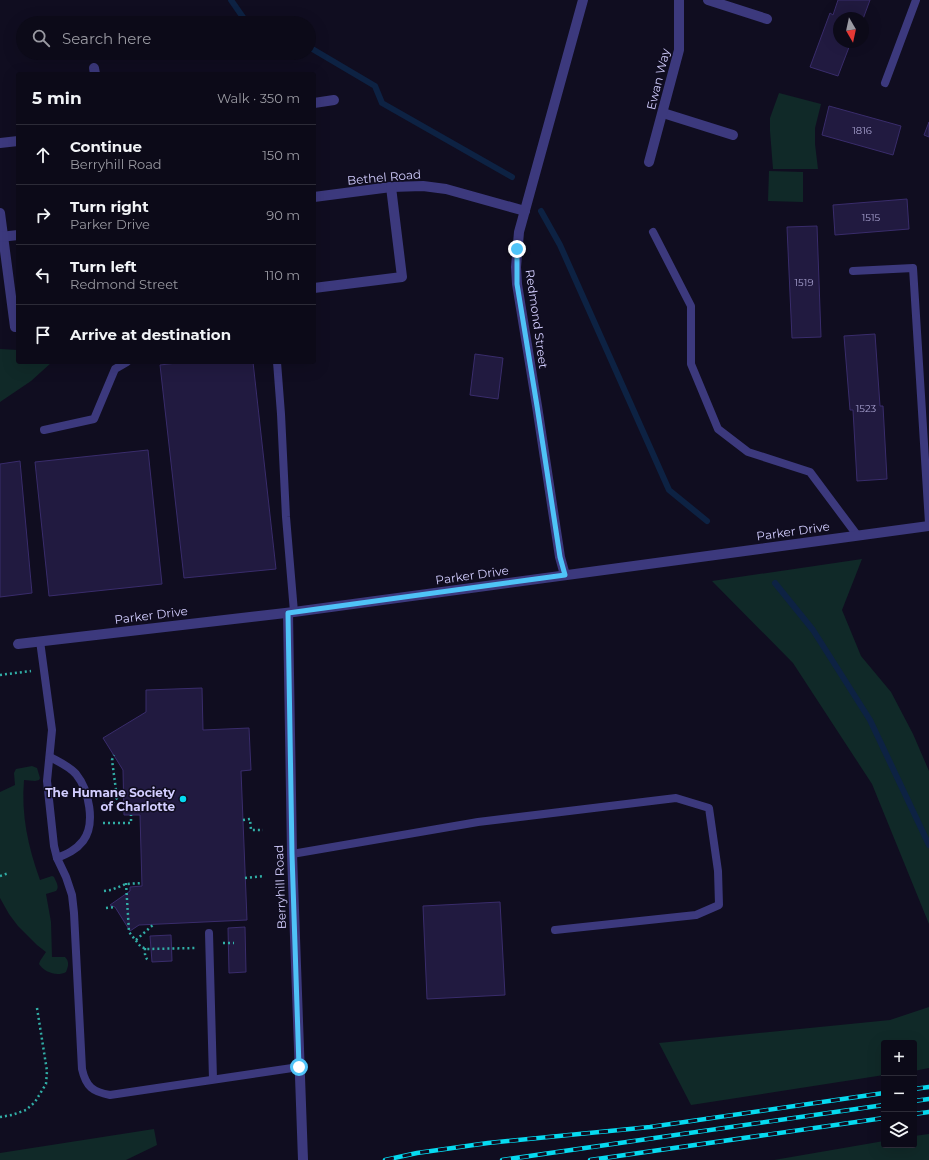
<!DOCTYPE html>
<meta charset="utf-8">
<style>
:root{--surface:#0c0a18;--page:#151321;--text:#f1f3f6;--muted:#9a9aa2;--line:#2c2b37}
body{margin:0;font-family:Montserrat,sans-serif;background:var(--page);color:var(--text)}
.controls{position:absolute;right:12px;bottom:12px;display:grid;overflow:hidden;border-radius:4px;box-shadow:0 4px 16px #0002}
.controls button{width:36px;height:36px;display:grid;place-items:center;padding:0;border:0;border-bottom:1px solid var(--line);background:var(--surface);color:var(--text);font:20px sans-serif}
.compass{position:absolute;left:833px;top:12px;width:36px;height:36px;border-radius:50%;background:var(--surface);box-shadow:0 4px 16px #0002;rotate:171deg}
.stop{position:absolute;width:12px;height:12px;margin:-9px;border:3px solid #4fc3f7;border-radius:50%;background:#fff}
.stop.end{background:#4fc3f7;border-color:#fff;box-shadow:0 1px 4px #0008}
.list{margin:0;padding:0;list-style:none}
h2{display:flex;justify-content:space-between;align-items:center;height:52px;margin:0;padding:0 16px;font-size:17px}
h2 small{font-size:13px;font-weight:400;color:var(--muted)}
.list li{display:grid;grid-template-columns:26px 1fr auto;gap:12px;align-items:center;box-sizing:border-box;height:60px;padding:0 16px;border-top:1px solid var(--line)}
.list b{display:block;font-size:15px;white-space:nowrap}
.list p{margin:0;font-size:13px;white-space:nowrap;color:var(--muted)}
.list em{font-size:13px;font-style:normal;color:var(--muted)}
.icon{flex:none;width:22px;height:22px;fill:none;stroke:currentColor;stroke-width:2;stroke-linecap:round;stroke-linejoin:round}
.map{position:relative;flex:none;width:929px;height:1160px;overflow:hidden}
.search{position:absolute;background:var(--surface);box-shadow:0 4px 16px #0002;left:16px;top:16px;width:300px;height:44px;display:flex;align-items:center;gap:10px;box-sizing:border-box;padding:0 14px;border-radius:22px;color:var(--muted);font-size:15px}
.panel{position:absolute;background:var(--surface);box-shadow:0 4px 16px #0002;left:16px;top:72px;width:300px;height:292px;border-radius:4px}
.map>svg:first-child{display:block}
.green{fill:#102928}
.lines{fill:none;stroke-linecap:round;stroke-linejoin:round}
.stream{stroke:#0d2243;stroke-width:6}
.building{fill:#211a40;stroke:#392c6b}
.path{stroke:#31aea6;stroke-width:2.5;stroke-dasharray:2 3;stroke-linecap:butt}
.service{stroke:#3c397d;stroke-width:8}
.minor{stroke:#3c397d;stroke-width:10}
.rail-casing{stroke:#06daf0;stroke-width:4.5}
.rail{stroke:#100d20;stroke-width:3;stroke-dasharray:9;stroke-linecap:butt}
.route{stroke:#4fc3f7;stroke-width:5}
.poi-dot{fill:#06daf0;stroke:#100d20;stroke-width:1.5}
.labels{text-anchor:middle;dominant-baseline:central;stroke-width:3;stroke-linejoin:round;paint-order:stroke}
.number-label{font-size:10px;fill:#a6a0ce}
.street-label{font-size:12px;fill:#d2cdfe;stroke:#100d20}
.poi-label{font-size:12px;font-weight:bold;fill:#d2cdfe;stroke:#100d20;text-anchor:end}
</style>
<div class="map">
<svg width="929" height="1160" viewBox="0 0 929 1160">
<rect width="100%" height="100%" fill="#100d20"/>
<g class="green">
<path d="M779,93L821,104L815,128V144L818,169H773L770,131V118Z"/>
<path d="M769,171L803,172V202L768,201Z"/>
<path d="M0,349L18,350V362H52L31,381L0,402Z"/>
<path d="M862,559L842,610L861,656L891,692L913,734L929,771V924L872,784L793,663L712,581Z"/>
<path d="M32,766L37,768L40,778L39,780L35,781L24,780C21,814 28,847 40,880L52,876L54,877C56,882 60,887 56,891L46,894L51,922L52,957H65C70,962 68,967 66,972C57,977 44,972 39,964L40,961L46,952L37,945L18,926L9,914L0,898V792L15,785L14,773L16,769Z"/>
<path d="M929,1007V1068L914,1071V1043H884V1075L691,1105L659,1043L890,1020Z"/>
<path d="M154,1129L157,1145L126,1160H0V1153Z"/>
<path d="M929,1134V1160H774L884,1141V1145H914V1136Z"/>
</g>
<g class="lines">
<g class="stream">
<path d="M231,0L247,23"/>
<path d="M309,47L375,86L382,103L512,177"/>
<path d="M541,211L560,245L669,490L707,521"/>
<path d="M775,583L813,630L870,720L929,845"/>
</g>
</g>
<g class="building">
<path d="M838,0H870L863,19L839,18V42H851L838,76L810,67L830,13L833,15Z"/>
<path d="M829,106L901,126L893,155L822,135Z"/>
<path d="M929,122V137L924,135Z"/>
<path d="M907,199L909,229L835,235L833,205Z"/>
<path d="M817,226L821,337L792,338L787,227Z"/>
<path d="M875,334L880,406H883L887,479L857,481L853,410H850L844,336Z"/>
<path d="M475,354L503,358L498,399L470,395Z"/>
<path d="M185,362H253L276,569L184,578L160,365Z"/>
<path d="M148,450L162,584L49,596L35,462Z"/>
<path d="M20,461L32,593L0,597V464Z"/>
<path d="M202,688L203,730L249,728L251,770L241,771L247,920L139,925L130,931L115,907L110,905L130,891V887L142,886L140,815H124L123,770L103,738L146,712V690Z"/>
<path d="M500,902L505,995L427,999L423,906Z"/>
<path d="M245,927L246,972L229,973L228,928Z"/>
<path d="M171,935L172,961L152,962L150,936Z"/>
</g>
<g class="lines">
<g class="path">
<path d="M0,675L31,671"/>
<path d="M103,804H112L117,798L112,760L114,755"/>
<path d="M243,820L250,819L251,830H263"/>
<path d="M103,823H131V815"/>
<path d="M0,876L9,873"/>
<path d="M245,878L264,876"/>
<path d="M126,883L129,932L141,947L147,949L197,948"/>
<path d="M104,891L111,890L126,884L142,883"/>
<path d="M106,908L115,907"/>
<path d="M136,940L154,924"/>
<path d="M223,943H234"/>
<path d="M145,948C145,954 144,958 150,961"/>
<path d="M0,1117L12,1115L26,1110L35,1102L46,1084L47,1071L37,1008"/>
</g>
<g class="service">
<path d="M885,83L916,0"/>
<path d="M653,232L691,306V364L718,429L748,452L810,472L857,535"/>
<path d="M853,271L913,268L929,523"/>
<path d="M277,362L281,414L286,517L294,612"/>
<path d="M44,430L94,419L115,369L127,362"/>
<path d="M40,641L52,730L47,781L54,846L57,858L66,877L72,895L74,913L82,1069C86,1087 93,1092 110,1095L299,1067"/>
<path d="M50,757C59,762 69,766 76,774C89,790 96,824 83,841C76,850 67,854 57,858"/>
<path d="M292,854L478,822L676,798L709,808L718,871L719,905L696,915L555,930"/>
<path d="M209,933L213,1079"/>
</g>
<g class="minor">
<path d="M708,0L767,19"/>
<path d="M94,68L95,74"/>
<path d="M314,103L334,100"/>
<path d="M663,113L733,135"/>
<path d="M0,143L18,141"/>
<path d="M649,162L679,50V0"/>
<path d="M314,197L391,187L423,186L446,189L525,211"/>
<path d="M0,213L15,327L18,326"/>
<path d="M0,237L18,235"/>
<path d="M314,288L402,277L391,187"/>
<path d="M565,575L560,557L537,406L517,284L516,267L519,232L583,0"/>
<path d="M288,613L292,854L303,1160"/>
<path d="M18,644L294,612L929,526"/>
</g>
<g class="rail-casing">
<g id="rail">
<path d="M914,1089L929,1087"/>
<path d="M914,1101L929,1099"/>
<path d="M914,1114L929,1112"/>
<path d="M385,1160L417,1153L488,1143L650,1127L884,1093"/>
<path d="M502,1160L884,1105"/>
<path d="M590,1160L884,1118"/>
</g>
</g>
<use href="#rail" class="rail"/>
</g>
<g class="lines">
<path class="route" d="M299,1067L292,854L288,613L565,575L560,557L537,406L517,284V249"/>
</g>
<circle class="poi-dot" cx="183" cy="799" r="4"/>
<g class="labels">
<g class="number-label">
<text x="862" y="130">1816</text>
<text x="871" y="217">1515</text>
<text x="804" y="282">1519</text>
<text x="866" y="408">1523</text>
</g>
<g class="street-label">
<text transform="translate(658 79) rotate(-76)">Ewan Way</text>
<text transform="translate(384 177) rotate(-5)">Bethel Road</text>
<text transform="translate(537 319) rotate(82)">Redmond Street</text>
<text transform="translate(793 531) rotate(-8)">Parker Drive</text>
<text transform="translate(472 575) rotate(-8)">Parker Drive</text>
<text transform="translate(151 615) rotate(-7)">Parker Drive</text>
<text transform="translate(280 887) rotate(-92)">Berryhill Road</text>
</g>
<g class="poi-label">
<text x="175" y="792">The Humane Society<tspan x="175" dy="14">of Charlotte</tspan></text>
</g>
</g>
</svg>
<div class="controls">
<button>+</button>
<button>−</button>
<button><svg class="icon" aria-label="layers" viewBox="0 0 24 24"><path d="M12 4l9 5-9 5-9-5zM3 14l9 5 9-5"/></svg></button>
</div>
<svg class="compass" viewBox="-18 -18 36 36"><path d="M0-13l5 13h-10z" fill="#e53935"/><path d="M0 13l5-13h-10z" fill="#9a9aa2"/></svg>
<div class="stop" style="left:299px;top:1067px"></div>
<div class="stop end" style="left:517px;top:249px"></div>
<div class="search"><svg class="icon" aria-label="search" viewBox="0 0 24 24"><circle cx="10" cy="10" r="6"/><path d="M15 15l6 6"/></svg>Search here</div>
<section class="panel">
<h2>5 min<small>Walk · 350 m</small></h2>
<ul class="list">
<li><svg class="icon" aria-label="ahead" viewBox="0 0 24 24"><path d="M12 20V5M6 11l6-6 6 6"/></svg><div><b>Continue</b><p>Berryhill Road</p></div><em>150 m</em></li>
<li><svg class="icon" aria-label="right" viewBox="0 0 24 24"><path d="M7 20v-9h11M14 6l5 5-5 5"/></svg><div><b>Turn right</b><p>Parker Drive</p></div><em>90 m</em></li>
<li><svg class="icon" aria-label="left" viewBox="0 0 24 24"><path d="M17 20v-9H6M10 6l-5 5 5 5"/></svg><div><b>Turn left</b><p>Redmond Street</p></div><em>110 m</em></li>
<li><svg class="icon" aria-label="arrive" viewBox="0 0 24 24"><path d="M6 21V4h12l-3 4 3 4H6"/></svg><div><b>Arrive at destination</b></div></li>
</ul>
</section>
</div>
